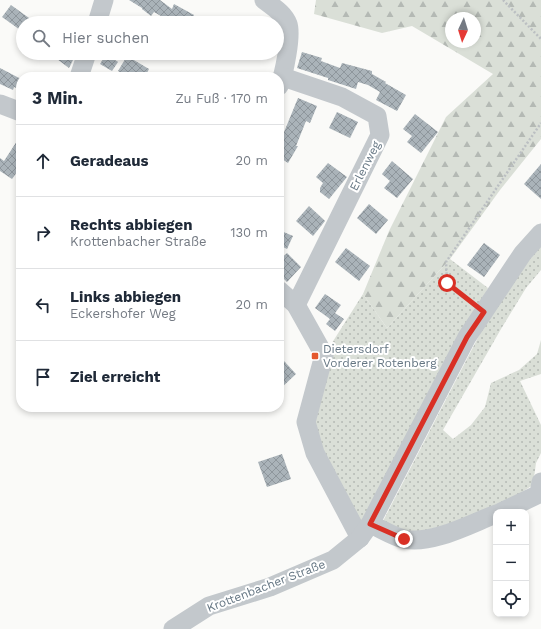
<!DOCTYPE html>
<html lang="de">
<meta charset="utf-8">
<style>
:root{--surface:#fff;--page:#f2f2f3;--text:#1f2937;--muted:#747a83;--line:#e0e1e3}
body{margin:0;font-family:"Work Sans",sans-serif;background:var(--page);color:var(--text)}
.controls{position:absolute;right:12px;bottom:12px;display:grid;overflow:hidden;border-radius:8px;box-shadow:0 2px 6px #0003}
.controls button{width:36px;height:36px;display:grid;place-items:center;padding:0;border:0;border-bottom:1px solid var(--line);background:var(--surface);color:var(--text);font:20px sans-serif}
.compass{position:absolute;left:445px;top:12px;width:36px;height:36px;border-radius:50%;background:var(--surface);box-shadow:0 2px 6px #0003;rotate:184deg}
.stop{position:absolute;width:12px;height:12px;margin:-9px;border:3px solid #d93025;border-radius:50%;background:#fff}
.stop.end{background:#d93025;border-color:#fff;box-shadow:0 1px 4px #0008}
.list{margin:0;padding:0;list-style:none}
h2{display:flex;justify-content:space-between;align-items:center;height:52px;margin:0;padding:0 16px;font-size:17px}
h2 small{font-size:13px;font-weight:400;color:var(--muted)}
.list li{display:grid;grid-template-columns:26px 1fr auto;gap:12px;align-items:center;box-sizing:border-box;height:72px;padding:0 16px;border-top:1px solid var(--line)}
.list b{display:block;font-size:15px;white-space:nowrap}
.list p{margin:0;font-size:13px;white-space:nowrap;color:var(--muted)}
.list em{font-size:13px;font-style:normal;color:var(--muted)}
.icon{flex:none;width:22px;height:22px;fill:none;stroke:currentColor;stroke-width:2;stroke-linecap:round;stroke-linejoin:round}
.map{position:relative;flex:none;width:541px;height:629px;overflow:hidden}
.search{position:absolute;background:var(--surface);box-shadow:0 2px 6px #0003;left:16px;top:16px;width:268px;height:44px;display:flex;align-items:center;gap:10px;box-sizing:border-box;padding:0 14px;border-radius:22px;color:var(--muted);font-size:15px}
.panel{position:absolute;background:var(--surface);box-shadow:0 2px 6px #0003;left:16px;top:72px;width:268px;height:340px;border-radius:16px}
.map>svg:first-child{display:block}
.grass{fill:url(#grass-dots)}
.forest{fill:url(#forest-firs);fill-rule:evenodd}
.building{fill:url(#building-cross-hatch)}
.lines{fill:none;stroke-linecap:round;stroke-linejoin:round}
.path{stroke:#bbbfc2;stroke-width:2.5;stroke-dasharray:2 2;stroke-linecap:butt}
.minor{stroke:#c3c8cc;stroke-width:19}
.route{stroke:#d93025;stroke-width:5}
.poi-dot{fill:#e4572e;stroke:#fff;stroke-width:1.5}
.labels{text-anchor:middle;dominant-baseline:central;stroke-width:4;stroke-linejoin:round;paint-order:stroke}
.street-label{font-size:12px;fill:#657683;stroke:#fff}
.poi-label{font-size:12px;fill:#657683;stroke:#fff;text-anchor:start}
</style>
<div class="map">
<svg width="541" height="629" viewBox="0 0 541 629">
<defs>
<pattern id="grass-dots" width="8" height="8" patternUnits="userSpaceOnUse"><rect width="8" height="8" fill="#dadfd7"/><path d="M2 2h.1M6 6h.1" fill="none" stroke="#b4b9b4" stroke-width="1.8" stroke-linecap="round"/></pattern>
<pattern id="forest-firs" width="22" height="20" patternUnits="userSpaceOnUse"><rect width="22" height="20" fill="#dadfd7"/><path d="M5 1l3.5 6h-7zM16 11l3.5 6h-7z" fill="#b4b9b4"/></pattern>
<pattern id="building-cross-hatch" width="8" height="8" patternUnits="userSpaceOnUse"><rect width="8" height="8" fill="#aab3b9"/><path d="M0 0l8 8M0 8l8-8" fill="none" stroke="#8e969c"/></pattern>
</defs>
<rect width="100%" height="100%" fill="#fafaf8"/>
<g class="grass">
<path d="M541,245V270L526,288L501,329L443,430L453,439L471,425L485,407L491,383L519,370L537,354L541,340V374L520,381L541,425V453L536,463L533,485L513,498L484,514L413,534L382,523L499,297Z"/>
<path d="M450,259L488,288L370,536L360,522L310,423L330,346L363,294L387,328Z"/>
</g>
<path class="forest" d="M316,0H541V139L500,190L450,259L387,328L363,294L389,231L446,117L493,74L412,26L382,33L314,14ZM451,18H475V42H451Z"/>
<g class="building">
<path d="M129,0H160L172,9L174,4L194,15L190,23H173L154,12L151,16L142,9V8Z"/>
<path d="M11,5L36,23H23V32L2,17Z"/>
<path d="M302,52L322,58L321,61L340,68L342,63L372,71V74L386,82L385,83L406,95L397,111L376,100L380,92L368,85L358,82L356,89L328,80V78L297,68Z"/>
<path d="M62,53H67L74,58L69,68L57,59Z"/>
<path d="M106,54L118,62L112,71L100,64Z"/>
<path d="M127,56L149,69L145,77H128L118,71Z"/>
<path d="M0,68L21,79V90L14,87L13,90L0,84Z"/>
<path d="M298,98L317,106L310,123L306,121L296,146H298L288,163L279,157V135L282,137Z"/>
<path d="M337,112L358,122L350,138L329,128Z"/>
<path d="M415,114L438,132L421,153L407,142L412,136L403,129Z"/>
<path d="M21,135V167L12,179L0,171V158L4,161Z"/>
<path d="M392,161L413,179L397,198L384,188L390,181L382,174Z"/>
<path d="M328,163L347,177L329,199L320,192V188L323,183L316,177Z"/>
<path d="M541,164V199L524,184Z"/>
<path d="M369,204L388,220L376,234L357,218Z"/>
<path d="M309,206L325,221L313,236L296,221Z"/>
<path d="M279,230L293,236L287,249L279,245Z"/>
<path d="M484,243L500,255L484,277L467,265Z"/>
<path d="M346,248L370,266L359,281L335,262Z"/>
<path d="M287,253L301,267L287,282L279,274V260Z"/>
<path d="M325,294L341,305L335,313L344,319L335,331L326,324L330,319L315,308Z"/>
<path d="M284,361L296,374L279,390V366Z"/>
<path d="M282,454L291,479L267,487L258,462Z"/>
</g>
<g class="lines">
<g class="path">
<path d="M503,0L541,39"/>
<path d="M472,302L447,283L446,262L541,123"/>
</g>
<g class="minor">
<path d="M264,0C273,7 284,13 288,24C292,35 284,75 279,86"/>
<path d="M97,23L104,0"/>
<path d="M79,77L87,53"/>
<path d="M283,77L342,97L377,116L380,135L296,305"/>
<path d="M0,104L21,112"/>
<path d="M279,290L296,305L324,355L306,422L315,453L360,538"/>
<path d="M501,512L539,494L541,482"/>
<path d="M370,524C380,528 394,537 404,539C432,545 470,524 496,514"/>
<path d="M173,629L209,606L270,587L333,560L360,538L370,524L467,337L523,253L541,233"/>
</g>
</g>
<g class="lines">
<path class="route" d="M404,539L370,524L467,337L484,312L447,283"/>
</g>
<rect class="poi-dot" x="311" y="352" width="8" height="8" rx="2"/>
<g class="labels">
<g class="street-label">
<text transform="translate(365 166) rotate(-63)">Erlenweg</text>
<text transform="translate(266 586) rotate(-21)">Krottenbacher Straße</text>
</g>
<g class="poi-label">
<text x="323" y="349">Dietersdorf<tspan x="323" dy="14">Vorderer Rotenberg</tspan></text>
</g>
</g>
</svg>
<div class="controls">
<button>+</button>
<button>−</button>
<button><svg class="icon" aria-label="locate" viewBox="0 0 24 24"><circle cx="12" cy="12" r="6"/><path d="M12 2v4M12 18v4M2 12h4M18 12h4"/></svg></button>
</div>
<svg class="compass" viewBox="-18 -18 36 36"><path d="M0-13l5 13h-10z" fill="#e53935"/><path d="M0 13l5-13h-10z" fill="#747a83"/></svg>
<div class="stop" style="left:447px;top:283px"></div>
<div class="stop end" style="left:404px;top:539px"></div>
<div class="search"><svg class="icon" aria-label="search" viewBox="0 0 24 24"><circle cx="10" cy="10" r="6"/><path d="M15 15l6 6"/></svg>Hier suchen</div>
<section class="panel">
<h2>3 Min.<small>Zu Fuß · 170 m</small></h2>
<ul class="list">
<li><svg class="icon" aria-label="ahead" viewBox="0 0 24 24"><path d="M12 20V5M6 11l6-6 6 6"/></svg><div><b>Geradeaus</b></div><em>20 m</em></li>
<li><svg class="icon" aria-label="right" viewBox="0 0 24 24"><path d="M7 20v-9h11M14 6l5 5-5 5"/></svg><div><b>Rechts abbiegen</b><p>Krottenbacher Straße</p></div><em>130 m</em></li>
<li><svg class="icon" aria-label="left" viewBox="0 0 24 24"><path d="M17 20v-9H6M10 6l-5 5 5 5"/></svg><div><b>Links abbiegen</b><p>Eckershofer Weg</p></div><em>20 m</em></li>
<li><svg class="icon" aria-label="arrive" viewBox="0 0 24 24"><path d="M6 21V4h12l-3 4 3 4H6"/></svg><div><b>Ziel erreicht</b></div></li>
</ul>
</section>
</div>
